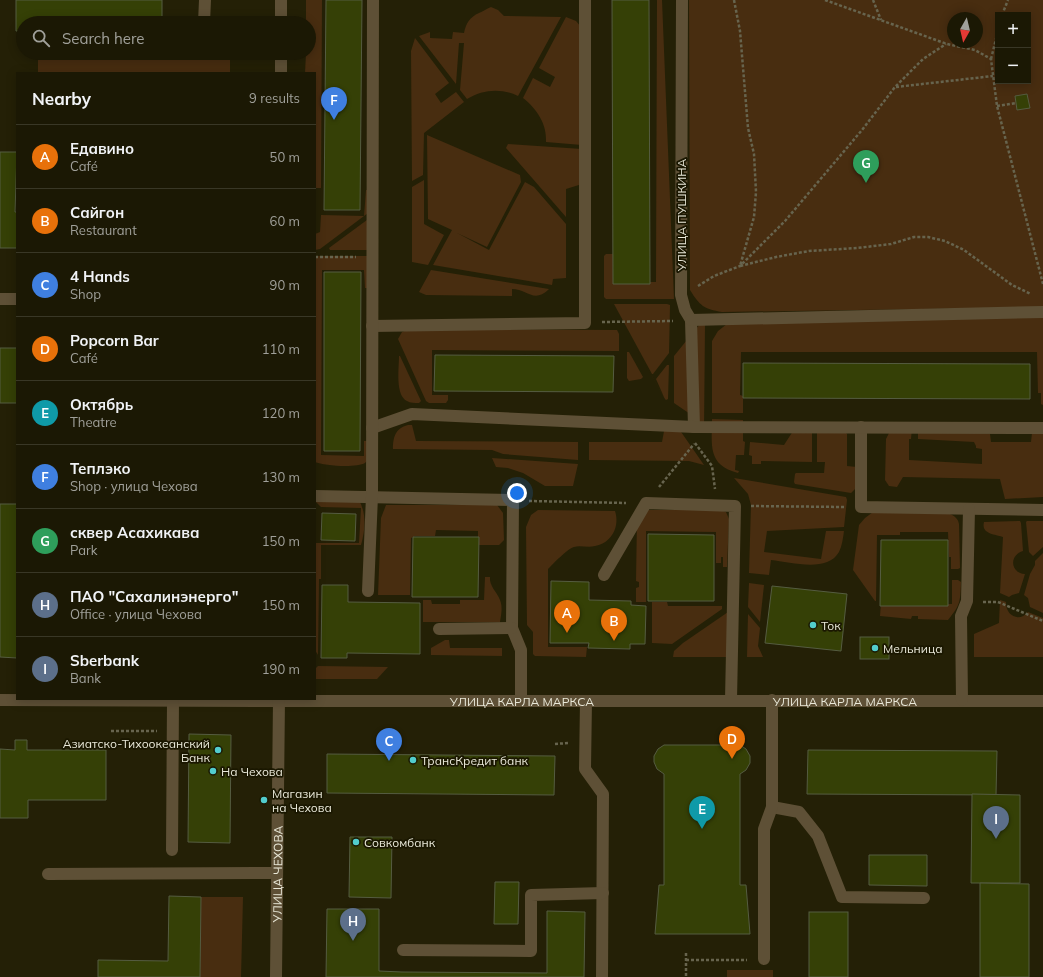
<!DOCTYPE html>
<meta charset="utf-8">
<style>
:root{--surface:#1b1804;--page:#24210e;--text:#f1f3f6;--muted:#a0a09a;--line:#393726;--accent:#52cdcd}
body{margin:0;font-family:Mulish,sans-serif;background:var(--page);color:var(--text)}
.controls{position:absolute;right:12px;top:12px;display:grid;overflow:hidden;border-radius:0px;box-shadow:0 2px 10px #0003}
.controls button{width:36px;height:36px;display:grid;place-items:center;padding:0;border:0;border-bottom:1px solid var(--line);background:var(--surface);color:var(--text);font:20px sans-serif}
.compass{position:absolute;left:947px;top:12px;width:36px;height:36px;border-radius:50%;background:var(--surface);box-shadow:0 2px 10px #0003;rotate:188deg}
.you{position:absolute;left:517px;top:493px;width:14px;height:14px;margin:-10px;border:3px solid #fff;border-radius:50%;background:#1a73e8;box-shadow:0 0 0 6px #1a73e833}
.badge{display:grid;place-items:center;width:26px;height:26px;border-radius:50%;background:var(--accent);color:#fff;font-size:13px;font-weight:700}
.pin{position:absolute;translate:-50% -33px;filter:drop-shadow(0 1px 2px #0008)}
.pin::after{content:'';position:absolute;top:21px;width:14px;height:12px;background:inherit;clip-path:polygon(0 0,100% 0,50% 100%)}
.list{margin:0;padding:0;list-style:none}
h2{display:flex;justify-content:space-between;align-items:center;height:52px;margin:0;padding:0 16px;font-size:17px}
h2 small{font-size:13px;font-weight:400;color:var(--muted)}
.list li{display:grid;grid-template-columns:26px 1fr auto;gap:12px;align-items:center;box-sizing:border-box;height:64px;padding:0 16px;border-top:1px solid var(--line)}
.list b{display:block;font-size:15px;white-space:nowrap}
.list p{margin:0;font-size:13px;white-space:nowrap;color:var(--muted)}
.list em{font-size:13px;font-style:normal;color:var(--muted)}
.icon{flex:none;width:22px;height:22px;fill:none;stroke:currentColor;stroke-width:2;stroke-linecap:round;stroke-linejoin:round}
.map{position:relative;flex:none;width:1043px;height:977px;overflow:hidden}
.search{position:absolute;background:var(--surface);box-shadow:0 2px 10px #0003;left:16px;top:16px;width:300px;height:44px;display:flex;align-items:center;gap:10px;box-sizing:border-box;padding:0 14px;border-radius:22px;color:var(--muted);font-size:15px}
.panel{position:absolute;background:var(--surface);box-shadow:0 2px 10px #0003;left:16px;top:72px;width:300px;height:628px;border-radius:0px}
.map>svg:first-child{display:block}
.green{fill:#482d10;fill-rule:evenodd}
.building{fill:#354006;stroke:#555c41}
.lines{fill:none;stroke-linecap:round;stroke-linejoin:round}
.path{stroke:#67644e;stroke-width:2.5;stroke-dasharray:3 2;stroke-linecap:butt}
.minor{stroke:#5e5036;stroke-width:12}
.poi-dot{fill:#52cdcd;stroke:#1a1700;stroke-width:1.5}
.labels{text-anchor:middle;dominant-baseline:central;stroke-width:3.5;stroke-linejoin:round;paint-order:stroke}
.street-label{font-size:12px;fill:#e9e8d8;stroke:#1a1700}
.poi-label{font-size:12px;fill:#e9e8d8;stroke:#1a1700;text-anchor:start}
</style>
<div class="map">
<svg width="1043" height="977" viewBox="0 0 1043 977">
<rect width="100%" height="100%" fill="#242006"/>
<g class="green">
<path d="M306,0H322L321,188H315V73H305L306,53H309V23H306Z"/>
<path d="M657,0H662L674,299H606L604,297V256L606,254H613V282H656Z"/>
<path d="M689,0H1043V307L722,312C704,309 700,306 690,290ZM998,15H1028V81H998ZM953,18H977V42H953Z"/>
<path d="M491,7L498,10L504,16L561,17L518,96C502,88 483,89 467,99L460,90L464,43H459L456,84L419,36L430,32V38L452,39L453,32L464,33C466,23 470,17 479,13C484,11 486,9 491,7Z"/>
<path d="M566,17L576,21L581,27L582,145L546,142C547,124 537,109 523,98L533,78L550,87L555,77L539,68Z"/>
<path d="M415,38L449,83L435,94L441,103L456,92L464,102L424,133L423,175L412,181L411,51Z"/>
<rect x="38" y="53" width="192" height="20"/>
<path d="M427,135L520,175L521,182L487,247L457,233L489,250L525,182L534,187L566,224V278L553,279L552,285L433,265L452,230L428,219Z"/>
<path d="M508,144L582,149V184L566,189V217L506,148Z"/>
<path d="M424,180V224L444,235L428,265L412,262V187Z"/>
<path d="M366,190H371L372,210L320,249L315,250V234L320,232L321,215L364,216Z"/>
<path d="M371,217L370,250H330L329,248Z"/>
<path d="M315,256H371L373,288H365L364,270H322L321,455L364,456V441H370L371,456C369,458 367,461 365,463C357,468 324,466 315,462Z"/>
<path d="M431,270L549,289C534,304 527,289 512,289V296L426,295L419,292Z"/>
<path d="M614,304H667L670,305L669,353L653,374H652Z"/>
<path d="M1043,317V405L1041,404V393H1038L1037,352H741L740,395L743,396V413H712V341L718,331L727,324Z"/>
<path d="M700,324H705L704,431L693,416L674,403V356Z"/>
<path d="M410,329L617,330L619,334V351L432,350V395H448V400L446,403H429L426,401L398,339L402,332Z"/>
<path d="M636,348L664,397L656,379L667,365H669L668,399L666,400L665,399Z"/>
<path d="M627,352H629L643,377L641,379L629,381L627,378Z"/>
<path d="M399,356H400L421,401L419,403C415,403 410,403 407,401C395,395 399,368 399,356Z"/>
<path d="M712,419L743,420V441L745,442L744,455H736L735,470L739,471L738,473C707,465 712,445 712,419Z"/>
<path d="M408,425H412L416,441L578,442V460L503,454L492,450L393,449C393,438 395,428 408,425Z"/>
<path d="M665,426L679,429L704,465L689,461L589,460V442H662Z"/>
<path d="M795,428H812V462L761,461V464H752V456L749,455L750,442L784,445Z"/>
<path d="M817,428L845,432L847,434V466L857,467L858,486L851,493L795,484L794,482L795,474L796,473H824L825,462H817Z"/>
<path d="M912,428L911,439H909V460L982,464V449L976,448V446L974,442L918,439V428L990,434L991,442H1031L1032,433L1043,428V497L1005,499L1000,479L903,477L897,487L889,486L885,480L886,439L889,433Z"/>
<path d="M492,458L578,464L573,486H545L523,473L508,468L496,467Z"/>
<path d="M734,478L846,497L847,500L844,527L767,531L764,552L821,559L826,531H844C843,538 842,546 839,552C827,573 791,562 771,560L769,575L749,573L751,505L748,494Z"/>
<path d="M359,500C367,515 365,530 361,545H321V579H319L318,655L315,650V543H359L361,508L321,507L315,501Z"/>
<path d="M386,505H497L503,513L504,540L499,545H478V531L436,530L435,536H415L411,538L410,595H378L381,518Z"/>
<path d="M538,510L615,511C620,526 612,543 595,546C588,548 580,545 574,547C567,549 553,564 548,569V647H587L586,657L535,656L533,654V632L527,625L526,527L531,515Z"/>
<path d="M641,510H720L726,512L729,519L727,567H723V557H721V563H716V532L646,531V602H636V588L639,587V582L636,581L637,519Z"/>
<path d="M873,512L950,514C955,516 958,519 959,524L960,568L958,569H951V557H949L948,532H900V535H877L876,601H875L853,570L859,525L865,518Z"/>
<path d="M1020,521L1021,523L1023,551C1009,555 1010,573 1025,574L1019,593L1012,595L1009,597L1000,593L1003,537C994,534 981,534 984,522Z"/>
<path d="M1027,521H1043V547L1033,556L1029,552L1026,522Z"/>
<path d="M1043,553V613L1030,607L1028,598L1024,595L1030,574L1035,565V561Z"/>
<path d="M485,577H490C489,586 497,592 500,600C503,607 501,616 500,622H423V600H431L432,604H460V600H484Z"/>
<path d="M952,580H958L961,582C960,602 961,604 948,620L918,619V616H912L911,619L880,616L881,603L952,604Z"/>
<path d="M749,583L764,585L760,622L748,607Z"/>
<path d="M1000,600L1006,602C1005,615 1019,623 1028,612L1043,618V657H974V634L999,623Z"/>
<path d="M652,602H667L668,606H722V609L672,644L652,643Z"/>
<path d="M731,610L730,657H673L674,651L683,643Z"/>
<path d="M748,614L760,628L758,646L763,657H747Z"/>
<path d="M445,640H449L450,648H502V656L431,655V648Z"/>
<path d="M318,666L388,667L377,679H315V669Z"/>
<path d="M201,897H243L241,977H200Z"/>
<rect x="727" y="970" width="46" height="7"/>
</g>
<g class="building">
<path d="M16,0H162V23H23V31H16Z"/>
<path d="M326,0H362L360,210H324Z"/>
<path d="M612,0H649L650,284H613Z"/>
<path d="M1027,94L1030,108L1017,110L1015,96Z"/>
<path d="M0,152H17L15,212H17V248H0Z"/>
<path d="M324,272H361L360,451H324Z"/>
<rect x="0" y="348" width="17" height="55"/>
<path d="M435,355L614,356L613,392L434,391Z"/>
<path d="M743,363L1030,364V399L743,398Z"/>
<path d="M0,504H17V658L0,657Z"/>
<path d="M322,513L356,514L355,541L321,540Z"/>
<path d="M648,534L714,535V601H648Z"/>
<path d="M413,537H479L478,597H412Z"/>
<path d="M881,540H948V606H880Z"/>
<path d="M551,581L589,582V600L631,601V605L646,606L645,644H630V649L588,648L589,643H550Z"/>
<path d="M322,585H348V602L420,603V654L347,653V658H321Z"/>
<path d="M772,586L847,594L841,651L765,643Z"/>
<rect x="860" y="637" width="29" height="22"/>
<path d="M189,734L231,735L230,843L188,842Z"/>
<path d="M15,740H27V750H106V800H28V818H0V749L15,750Z"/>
<path d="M664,745H740L746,749L750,756V763L746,770L740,774V885H746L750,934H655L659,885H664V774L657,769L654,762V756L658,749Z"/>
<path d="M808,750L997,751L996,795L807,794Z"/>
<path d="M327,754L555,756L554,795L327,793Z"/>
<path d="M972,794L1020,795V883H971Z"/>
<path d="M350,837H392L391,898L349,897Z"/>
<path d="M869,855H927V886L869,885Z"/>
<path d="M495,882H519L518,924H494Z"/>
<path d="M980,883L1029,884V977H980Z"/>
<path d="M169,896L201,897L200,977H98V960L168,961Z"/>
<path d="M327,909H379V971L402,972L547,973V911L585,912L584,977H326Z"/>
<rect x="809" y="912" width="39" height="65"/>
</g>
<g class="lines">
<g class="path">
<path d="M734,0L740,31L748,128L754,154L756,192L754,217L740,266L776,257L809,251L857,248L891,244L914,237H928L945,241L964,250L1012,285L1031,294"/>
<path d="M825,0L947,44L975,50L991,59L997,106L1043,284"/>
<path d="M873,0L881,20"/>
<path d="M1002,15L1008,0"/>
<path d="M991,59L998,31"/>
<path d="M896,87L993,76"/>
<path d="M997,106L1016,103"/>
<path d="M315,257H356"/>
<path d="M698,286L714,276L740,266L785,221L862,130L895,87L923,59L946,44"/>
<path d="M602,322L673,321"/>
<path d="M695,443L712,466L715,489"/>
<path d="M659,487L694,444"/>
<path d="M529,501L626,503"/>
<path d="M751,506L844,507"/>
<path d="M983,602H998L1043,621"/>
<path d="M111,731H157"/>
<path d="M555,744L568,743"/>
<path d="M686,953V977"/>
<path d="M686,960H747"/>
</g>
<g class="minor">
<path d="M682,0L681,295L685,310L691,320L694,427"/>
<path d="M204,23L205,0"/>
<path d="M281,23V0"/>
<path d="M281,73V53"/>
<path d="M0,299H17"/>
<path d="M691,320L1043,312"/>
<path d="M372,326L585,323V0"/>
<path d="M861,427V507L1043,510"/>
<path d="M372,428L412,414L694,427L1043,428"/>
<path d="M315,496L513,500L512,628L521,650V701"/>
<path d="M604,575L646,503L735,506L731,700"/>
<path d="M368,591L372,496L373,0"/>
<path d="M439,629L512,628"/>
<path id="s1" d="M0,700L279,701H1043"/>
<path d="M962,700L961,616L967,601L969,509"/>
<path d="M586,701L585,769L603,794L602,977"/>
<path d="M772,807L799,812L818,836L842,897L924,898"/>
<path d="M172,850L173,701"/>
<path d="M48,874L277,873"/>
<path d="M403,950L531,951V895L603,893"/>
<path d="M764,959V829L772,807V700"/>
<path id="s2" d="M276,977L279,699"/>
</g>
</g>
<g class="poi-dot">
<circle cx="813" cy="625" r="4"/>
<circle cx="875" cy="648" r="4"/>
<circle cx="218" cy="750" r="4"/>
<circle cx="413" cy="760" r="4"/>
<circle cx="213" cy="771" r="4"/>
<circle cx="264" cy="800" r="4"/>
<circle cx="356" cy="842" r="4"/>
</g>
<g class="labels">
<g class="street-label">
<text transform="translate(681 215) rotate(-90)">УЛИЦА ПУШКИНА</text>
<text stroke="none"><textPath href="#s1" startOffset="845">УЛИЦА КАРЛА МАРКСА</textPath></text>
<text stroke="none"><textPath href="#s1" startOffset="522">УЛИЦА КАРЛА МАРКСА</textPath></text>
<text stroke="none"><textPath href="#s2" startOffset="103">УЛИЦА ЧЕХОВА</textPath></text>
</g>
<g class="poi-label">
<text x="821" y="625">Ток</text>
<text x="883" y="648">Мельница</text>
<text x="210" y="743" text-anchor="end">Азиатско-Тихоокеанский<tspan x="210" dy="14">Банк</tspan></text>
<text x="421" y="760">ТрансКредит банк</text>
<text x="221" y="771">На Чехова</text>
<text x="272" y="793">Магазин<tspan x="272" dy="14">на Чехова</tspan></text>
<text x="364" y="842">Совкомбанк</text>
</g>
</g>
</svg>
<div class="controls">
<button>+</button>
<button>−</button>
</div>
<svg class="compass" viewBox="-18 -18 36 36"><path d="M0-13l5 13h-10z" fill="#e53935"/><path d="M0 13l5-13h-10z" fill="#a0a09a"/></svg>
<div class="you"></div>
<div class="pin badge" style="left:567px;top:633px;background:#e8710a">A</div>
<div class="pin badge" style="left:614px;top:641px;background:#e8710a">B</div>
<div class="pin badge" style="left:389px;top:761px;background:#3f7fe0">C</div>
<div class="pin badge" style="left:732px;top:759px;background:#e8710a">D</div>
<div class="pin badge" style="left:702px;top:829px;background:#0f9aa8">E</div>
<div class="pin badge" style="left:334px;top:120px;background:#3f7fe0">F</div>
<div class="pin badge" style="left:866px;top:183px;background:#2e9e5b">G</div>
<div class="pin badge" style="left:353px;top:941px;background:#5c6f8a">H</div>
<div class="pin badge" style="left:996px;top:839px;background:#5c6f8a">I</div>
<div class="search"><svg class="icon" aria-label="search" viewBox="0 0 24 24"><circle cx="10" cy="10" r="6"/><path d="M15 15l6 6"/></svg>Search here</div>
<section class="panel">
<h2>Nearby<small>9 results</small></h2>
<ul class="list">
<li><span class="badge" style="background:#e8710a">A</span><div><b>Едавино</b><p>Café</p></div><em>50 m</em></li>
<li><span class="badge" style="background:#e8710a">B</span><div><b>Сайгон</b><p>Restaurant</p></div><em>60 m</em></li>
<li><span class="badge" style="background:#3f7fe0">C</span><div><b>4 Hands</b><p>Shop</p></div><em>90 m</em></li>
<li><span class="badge" style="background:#e8710a">D</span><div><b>Popcorn Bar</b><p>Café</p></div><em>110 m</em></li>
<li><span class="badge" style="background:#0f9aa8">E</span><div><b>Октябрь</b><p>Theatre</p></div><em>120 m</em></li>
<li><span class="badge" style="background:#3f7fe0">F</span><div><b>Теплэко</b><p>Shop · улица Чехова</p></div><em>130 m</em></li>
<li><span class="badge" style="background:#2e9e5b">G</span><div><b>сквер Асахикава</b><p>Park</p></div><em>150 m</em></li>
<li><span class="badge" style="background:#5c6f8a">H</span><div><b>ПАО &quot;Сахалинэнерго&quot;</b><p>Office · улица Чехова</p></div><em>150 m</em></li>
<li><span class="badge" style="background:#5c6f8a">I</span><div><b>Sberbank</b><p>Bank</p></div><em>190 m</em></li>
</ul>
</section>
</div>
